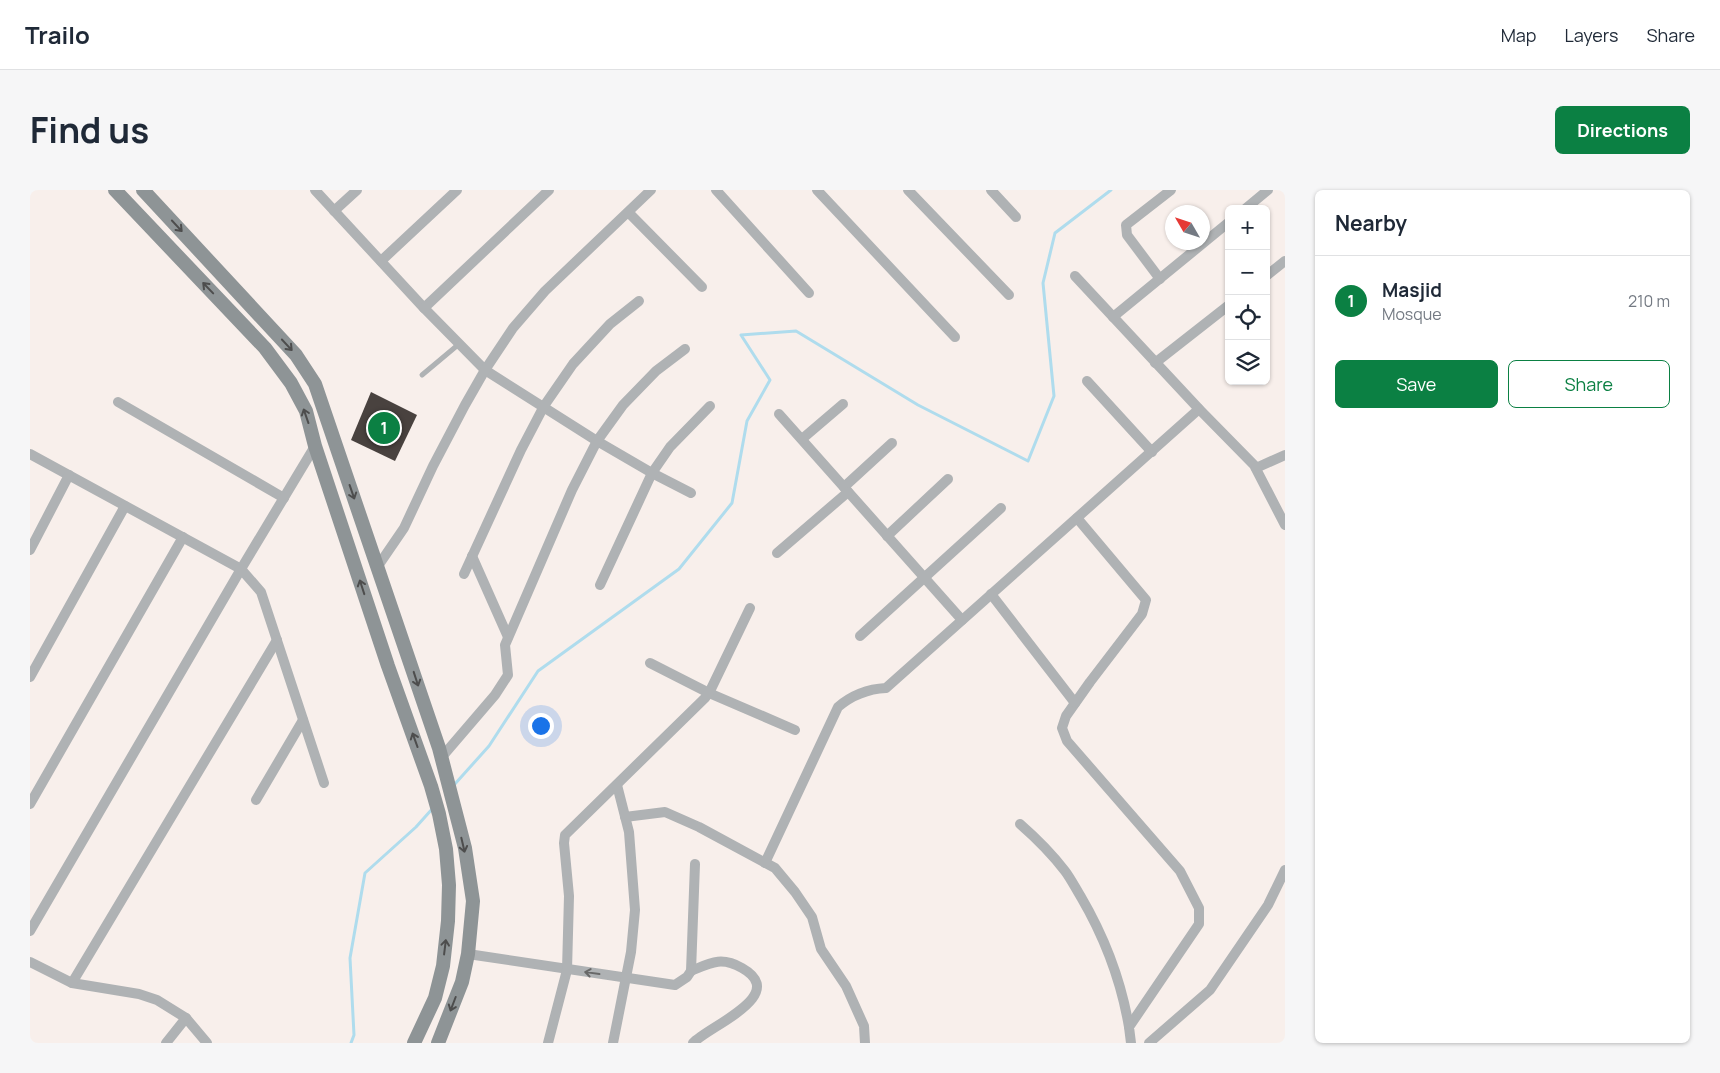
<!DOCTYPE html>
<meta charset="utf-8">
<style>
:root{--surface:#fff;--page:#f6f6f7;--text:#1f2937;--muted:#747a83;--line:#e0e1e3;--accent:#0b8043}
body{margin:0;font-family:Manrope,sans-serif;background:var(--page);color:var(--text)}
.controls{position:absolute;right:15px;top:15px;display:grid;overflow:hidden;border-radius:8px;box-shadow:0 1px 4px #0004}
.controls button{width:45px;height:45px;display:grid;place-items:center;padding:0;border:0;border-bottom:1px solid var(--line);background:var(--surface);color:var(--text);font:25px sans-serif}
.compass{position:absolute;left:1135px;top:15px;width:45px;height:45px;border-radius:50%;background:var(--surface);box-shadow:0 1px 4px #0004;rotate:309deg}
.you{position:absolute;left:510px;top:535px;width:18px;height:18px;margin:-12px;border:4px solid #fff;border-radius:50%;background:#1a73e8;box-shadow:0 0 0 8px #1a73e833}
.badge{display:grid;place-items:center;width:32px;height:32px;border-radius:50%;background:var(--accent);color:#fff;font-size:16px;font-weight:700}
.pin{position:absolute;translate:-50% -50%;border:2px solid #fff;box-shadow:0 1px 5px #0006}
.list{margin:0;padding:0;list-style:none}
h2{display:flex;justify-content:space-between;align-items:center;height:65px;margin:0;padding:0 20px;font-size:21px}
h2 small{font-size:16px;font-weight:400;color:var(--muted)}
.list li{display:grid;grid-template-columns:32px 1fr auto;gap:15px;align-items:center;box-sizing:border-box;height:90px;padding:0 20px;border-top:1px solid var(--line)}
.list b{display:block;font-size:19px;white-space:nowrap}
.list p{margin:0;font-size:16px;white-space:nowrap;color:var(--muted)}
.list em{font-size:16px;font-style:normal;color:var(--muted)}
.actions{display:flex;gap:10px;padding:15px 20px}
.actions a{flex:1;padding:11px 0;border:1px solid var(--accent);border-radius:8px;text-align:center;font-size:18px;color:var(--accent)}
.actions .main{background:var(--accent);color:#fff}
.icon{flex:none;width:28px;height:28px;fill:none;stroke:currentColor;stroke-width:2;stroke-linecap:round;stroke-linejoin:round}
.map{position:relative;flex:none;width:1255px;height:853px;overflow:hidden;border-radius:8px}
header{display:flex;align-items:center;gap:30px;box-sizing:border-box;height:70px;padding:0 25px;background:var(--surface);border-bottom:1px solid var(--line)}
header strong{font-size:24px}
nav{display:flex;gap:28px;margin-inline-start:auto;font-size:18px}
.intro{display:flex;align-items:center;justify-content:space-between;box-sizing:border-box;height:120px;padding:0 30px}
h1{margin:0;font-size:35px}
.button{padding:12px 22px;border-radius:8px;background:var(--accent);color:#fff;font-size:18px;font-weight:700}
main{display:flex;gap:30px;padding:0 30px}
aside{flex:1;background:var(--surface);border-radius:8px;box-shadow:0 1px 4px #0004}
.map>svg:first-child{display:block}
.lines{fill:none;stroke-linecap:round;stroke-linejoin:round}
.stream{stroke:#afdced;stroke-width:3}
.building{fill:#49423f}
.lane{stroke:#afb2b4;stroke-width:5}
.street{stroke:#afb2b4;stroke-width:10}
.secondary{stroke:#8e9496;stroke-width:14}
.oneway{stroke:#4d4d4d}
.oneway2{stroke:#686868}
</style>
<header>
<strong>Trailo</strong>
<nav><a>Map</a><a>Layers</a><a>Share</a></nav>
</header>
<div class="intro"><h1>Find us</h1><a class="button">Directions</a></div>
<main>
<div class="map">
<svg width="1255" height="853" viewBox="0 0 1255 853">
<rect width="100%" height="100%" fill="#f8efeb"/>
<g class="lines">
<g class="stream">
<path d="M424,595L459,556L508,481L649,379L702,313L717,231L740,190L711,145L766,141L888,215L998,271L1024,206L1013,93L1025,43L1081,0"/>
<path d="M321,853L324,845L320,768L335,683L386,637L403,618"/>
</g>
</g>
<path class="building" d="M341,202L387,225L365,271L321,250Z"/>
<g class="lines">
<path class="lane" d="M392,185L429,154"/>
<g class="street">
<path d="M285,0L394,118L455,180L567,251L622,283L661,303"/>
<path d="M686,0L779,103"/>
<path d="M787,0L925,147"/>
<path d="M878,0L979,105"/>
<path d="M961,0L986,27"/>
<path d="M1215,19L1238,0"/>
<path d="M304,21L327,0"/>
<path d="M599,23L672,97"/>
<path d="M351,71L427,0"/>
<path d="M1045,86L1169,219L1224,275L1255,335"/>
<path d="M1236,86L1255,71"/>
<path d="M1130,89L1097,45L1096,35L1141,0"/>
<path d="M394,118L519,0"/>
<path d="M1083,127L1199,32"/>
<path d="M1125,173L1199,115"/>
<path d="M1057,191L1122,262"/>
<path d="M88,212L254,308"/>
<path d="M749,224L932,430"/>
<path d="M772,249L813,214"/>
<path d="M0,264L211,379L285,256"/>
<path d="M1226,278L1255,265"/>
<path d="M814,297L862,253"/>
<path d="M1047,328L1116,410L1112,424L1060,492L1036,526L1032,538L1037,551L1150,681L1169,718V734L1099,837L1101,853"/>
<path d="M857,346L918,289"/>
<path d="M0,360L39,285"/>
<path d="M747,363L818,302"/>
<path d="M442,366L478,447"/>
<path d="M348,376L374,338L403,276L435,215L455,180L483,138L515,101L621,0"/>
<path d="M434,384L491,260L514,216L543,174L580,134L609,111"/>
<path d="M570,395L622,283L640,257L680,216"/>
<path d="M961,404L1045,513"/>
<path d="M830,446L971,318"/>
<path d="M620,473L679,503L765,540"/>
<path d="M0,487L95,316"/>
<path d="M411,568L465,505L478,485L475,455L542,300L567,251L593,215L626,181L655,159"/>
<path d="M226,610L273,530"/>
<path d="M0,614L153,347"/>
<path d="M595,627L635,622L669,637L745,678L765,702L782,727L791,759L816,796L834,836L835,853"/>
<path d="M990,634C1006,648 1022,664 1035,681C1041,689 1046,699 1051,707C1075,748 1091,790 1099,837"/>
<path d="M735,673L808,517C822,505 837,499 856,498L1169,219"/>
<path d="M0,741L211,379L231,402L294,593"/>
<path d="M438,764L645,795L657,787L661,781L665,674"/>
<path d="M0,772L42,793L109,804L127,810L156,828L177,853"/>
<path d="M661,781C680,773 691,766 712,778C760,805 679,836 663,853"/>
<path d="M42,793L247,450"/>
<path d="M136,853L156,828"/>
<path d="M518,853L537,780L539,706L534,653L535,645L675,508L681,499L720,418"/>
<path d="M583,853L601,762L605,720L599,642L587,595"/>
<path d="M1119,853L1180,800L1238,715L1255,680"/>
</g>
<g class="secondary">
<path d="M85,0L235,158L261,193L276,221L285,256L358,476L401,596L409,624L416,659L419,695L418,731L413,776L405,808L384,853"/>
<path d="M113,0L266,165L285,194L409,558L435,658L443,711L438,764L432,792L408,853"/>
</g>
</g>
<defs><path id="oneway-shaft" d="M-6 0H5M1.5-3L5.5 0L1.5 3" fill="none" stroke-width="1.6" stroke-linecap="round" stroke-linejoin="round" transform="scale(1.25)"/></defs>
<g class="oneway">
<use href="#oneway-shaft" transform="translate(147 36) rotate(47)"/>
<use href="#oneway-shaft" transform="translate(178 98) rotate(-134)"/>
<use href="#oneway-shaft" transform="translate(257 155) rotate(47)"/>
<use href="#oneway-shaft" transform="translate(276 226) rotate(-109)"/>
<use href="#oneway-shaft" transform="translate(322 302) rotate(71)"/>
<use href="#oneway-shaft" transform="translate(332 397) rotate(-108)"/>
<use href="#oneway-shaft" transform="translate(386 489) rotate(72)"/>
<use href="#oneway-shaft" transform="translate(385 550) rotate(-110)"/>
<use href="#oneway-shaft" transform="translate(433 655) rotate(77)"/>
<use href="#oneway-shaft" transform="translate(415 757) rotate(-83)"/>
<use href="#oneway-shaft" transform="translate(423 814) rotate(111)"/>
</g>
<use class="oneway2" href="#oneway-shaft" transform="translate(562 783) rotate(-172)"/>
</svg>
<div class="controls">
<button>+</button>
<button>−</button>
<button><svg class="icon" aria-label="locate" viewBox="0 0 24 24"><circle cx="12" cy="12" r="6"/><path d="M12 2v4M12 18v4M2 12h4M18 12h4"/></svg></button>
<button><svg class="icon" aria-label="layers" viewBox="0 0 24 24"><path d="M12 4l9 5-9 5-9-5zM3 14l9 5 9-5"/></svg></button>
</div>
<svg class="compass" viewBox="-18 -18 36 36"><path d="M0-13l5 13h-10z" fill="#e53935"/><path d="M0 13l5-13h-10z" fill="#747a83"/></svg>
<div class="you"></div>
<div class="pin badge" style="left:354px;top:238px">1</div>
</div>
<aside>
<h2>Nearby<small></small></h2>
<ul class="list">
<li><span class="badge">1</span><div><b>Masjid</b><p>Mosque</p></div><em>210 m</em></li>
</ul>
<div class="actions"><a class="main">Save</a><a>Share</a></div>
</aside>
</main>
